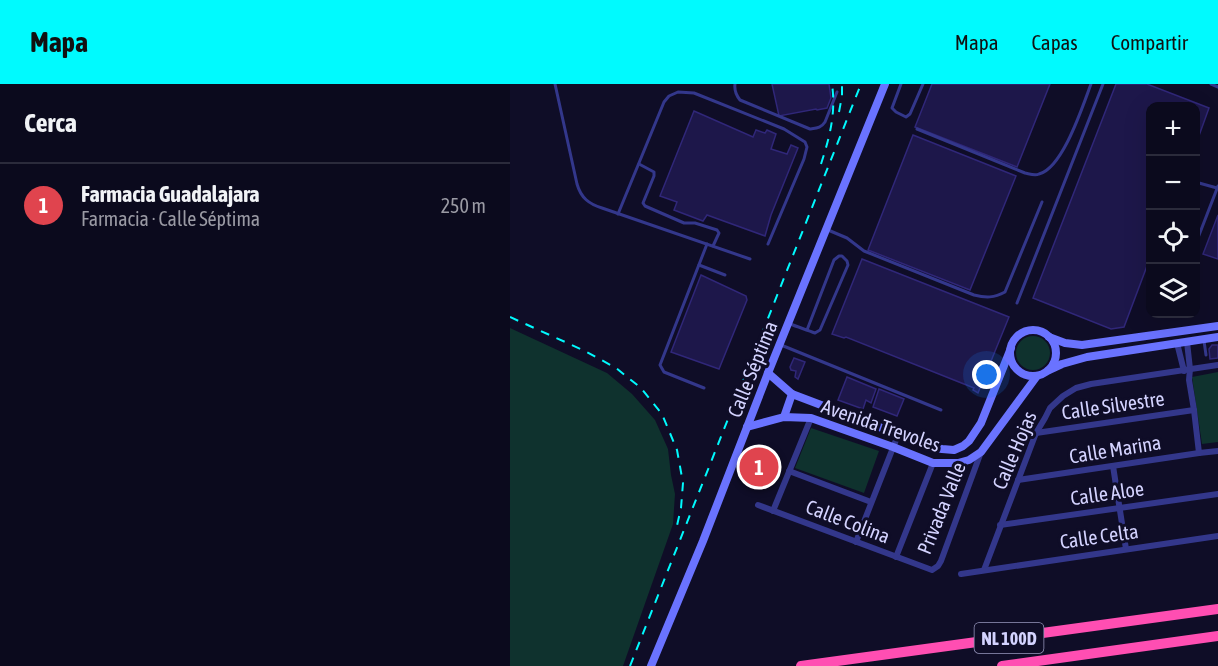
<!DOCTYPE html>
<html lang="es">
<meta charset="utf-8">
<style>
:root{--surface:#0b0a1d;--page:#141326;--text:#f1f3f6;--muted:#9a9aa4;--line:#2b2b3b;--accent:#00fafe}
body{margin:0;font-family:"Asap Condensed",sans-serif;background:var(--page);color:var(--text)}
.controls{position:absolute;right:18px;top:18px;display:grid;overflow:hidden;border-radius:12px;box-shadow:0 6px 24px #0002}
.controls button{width:54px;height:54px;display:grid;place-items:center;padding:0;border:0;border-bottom:2px solid var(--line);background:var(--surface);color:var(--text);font:30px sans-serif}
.you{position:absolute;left:477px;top:291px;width:21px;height:21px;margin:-15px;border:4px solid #fff;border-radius:50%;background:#1a73e8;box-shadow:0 0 0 9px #1a73e833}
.badge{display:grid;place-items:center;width:39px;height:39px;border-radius:50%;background:var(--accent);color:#fff;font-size:20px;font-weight:700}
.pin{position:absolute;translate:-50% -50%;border:3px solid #fff;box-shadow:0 2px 6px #0006}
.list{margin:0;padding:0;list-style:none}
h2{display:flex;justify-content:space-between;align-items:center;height:78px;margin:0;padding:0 24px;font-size:26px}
h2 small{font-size:20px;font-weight:400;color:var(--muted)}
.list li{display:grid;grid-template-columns:39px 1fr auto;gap:18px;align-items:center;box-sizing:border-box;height:84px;padding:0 24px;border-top:2px solid var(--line)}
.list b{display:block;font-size:22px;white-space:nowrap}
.list p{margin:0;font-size:20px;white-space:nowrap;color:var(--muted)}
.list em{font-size:20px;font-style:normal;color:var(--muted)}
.icon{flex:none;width:33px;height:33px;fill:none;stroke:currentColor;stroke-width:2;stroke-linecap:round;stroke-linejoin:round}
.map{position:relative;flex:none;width:708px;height:582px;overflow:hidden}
header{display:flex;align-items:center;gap:36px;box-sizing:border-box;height:84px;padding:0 30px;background:var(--accent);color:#111}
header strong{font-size:28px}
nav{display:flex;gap:33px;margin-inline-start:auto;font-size:21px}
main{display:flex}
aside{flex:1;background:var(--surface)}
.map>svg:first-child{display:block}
.green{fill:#0f322e}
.building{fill:#1d174a;stroke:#302779;stroke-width:1.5}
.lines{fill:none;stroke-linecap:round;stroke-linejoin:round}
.lane{stroke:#33378b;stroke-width:3}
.street{stroke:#33378b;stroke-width:6}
.secondary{stroke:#6a73ff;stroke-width:8}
.highway{stroke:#ff4eb2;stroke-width:10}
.rail{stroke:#00fafe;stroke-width:2;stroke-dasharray:9 8;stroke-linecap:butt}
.labels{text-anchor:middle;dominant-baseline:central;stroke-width:6;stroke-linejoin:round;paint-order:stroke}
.shield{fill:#0f0d27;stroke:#9998be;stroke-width:1.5}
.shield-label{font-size:18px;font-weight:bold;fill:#d4d3ff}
.street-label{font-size:20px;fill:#d4d3ff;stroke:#0f0d27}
</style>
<header>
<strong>Mapa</strong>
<nav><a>Mapa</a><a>Capas</a><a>Compartir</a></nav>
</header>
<main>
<aside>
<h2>Cerca<small></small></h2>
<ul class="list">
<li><span class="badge" style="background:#e0444e">1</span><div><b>Farmacia Guadalajara</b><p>Farmacia · Calle Séptima</p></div><em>250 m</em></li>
</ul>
</aside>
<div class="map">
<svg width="708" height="582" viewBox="0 0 708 582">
<rect width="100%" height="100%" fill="#0f0d27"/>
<g class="green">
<path d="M0,244L97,289L122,310L145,336L158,365L161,391L165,410L163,440L113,582H0Z"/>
<circle cx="523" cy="269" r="17"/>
<path d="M708,288V358L692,360L682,293Z"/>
<path d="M301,344L369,367L354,409L285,384Z"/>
</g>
<g class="building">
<path d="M262,0H319L321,14L317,24L307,26L306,25L269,32Z"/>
<path d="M422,0H540L507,83L405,43Z"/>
<path d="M606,0H637L699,24L686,60V22H640V174L614,243L601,245L523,214Z"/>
<path d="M184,27L243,53L246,46L255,49L257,46L266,50L261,65L277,70L281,61L288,64L261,131L255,152L197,131L193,137L164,126L167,118L150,112Z"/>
<path d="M403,51L506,92L460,206L358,166Z"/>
<path d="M708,131V175L693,170Z"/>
<path d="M352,175L499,233L468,309L463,306L464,304L336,253L334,254L322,250Z"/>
<path d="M191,191L236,212L237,216L209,285L161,268Z"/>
<path d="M702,261H708V274L700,275L699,265Z"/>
<path d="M284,274L295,278L288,295L285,293L286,287L281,286L280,283Z"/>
<path d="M337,293L366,305L361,319L356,316L353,325L328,316Z"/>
<path d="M369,305L394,315L387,332L363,323Z"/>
<path d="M252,365L263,370L250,400L236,396L239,391L237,390L244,371L251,367Z"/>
</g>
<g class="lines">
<g class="lane">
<path d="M45,0L67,100C71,114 79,120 92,124L240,175"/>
<path d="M225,0C224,7 226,11 230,16L300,45C307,44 311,44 315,38L327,8"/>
<path d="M391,0L382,24L386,28L396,33L400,30L413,0"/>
<path d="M701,0L708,3"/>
<path d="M407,45L515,89C520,90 525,92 529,90C553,84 573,21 581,0"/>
<path d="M129,80L144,88V92L133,119L135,122L174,139H185L207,146L209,149L203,162"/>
<path d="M686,99H689L707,104"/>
<path d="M108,130L154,18L159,12L168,8L184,9L274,45L295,58L297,63L294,75L258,160"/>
<path d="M318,146L337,154L354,167L464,211C476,214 484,214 495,208L532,118"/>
<path d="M686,159L708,102"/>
<path d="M189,181L215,191"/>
<path d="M507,219L593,0"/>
<path d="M280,240C288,243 297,246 305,249L310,246L338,181L337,177L332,172H329L324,176L297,246"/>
<path d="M694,257L696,271"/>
<path d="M271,261L431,326"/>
<path d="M194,304L154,288L150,281L197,160"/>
</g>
<g class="street">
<path d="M677,258L680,285L679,296L684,326L689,369"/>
<path d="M667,259L674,287"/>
<path d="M526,349L684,326"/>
<path d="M603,382L616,465"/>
<path d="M279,387L361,418"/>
<path d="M508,396L689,369L708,367"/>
<path d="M248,421L422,486L428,482L431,477L471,368"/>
<path d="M263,427L301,334"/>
<path d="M490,441L708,410"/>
<path d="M346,458L388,351"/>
<path d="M386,473L423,379"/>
<path d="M474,486L526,349L535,334L540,324L553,312L566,304L581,300L708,281"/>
<path d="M451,490L708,452"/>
</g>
<g class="secondary">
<circle cx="523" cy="269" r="23"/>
<path d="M539,253L555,259L572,261L708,242"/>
<path d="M539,286L552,280L577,273L708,253"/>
<path d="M258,289L282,310L422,363L432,365L444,366L453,362L459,357L471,339L501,264"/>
<path d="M274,333L282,310"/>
<path d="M237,343L274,333L301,334L383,363L423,379H448L459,376L471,368L527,292"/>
<path d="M141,582L193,457L258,289L375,0"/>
</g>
<g class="highway">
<path d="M291,582L708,525"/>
<path d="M492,582L708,552"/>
</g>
<g class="rail">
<path d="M329,28L332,12V0"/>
<path d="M311,80C320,52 326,29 322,0"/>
<path d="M0,233L75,267L106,284L131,304L152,330L167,366L173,399L171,424L166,446"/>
<path d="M120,582L351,0"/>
</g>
</g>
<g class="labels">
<rect class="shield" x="464.5" y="539" width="69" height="30" rx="4.5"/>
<g class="shield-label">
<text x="499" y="554">NL 100D</text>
</g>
<g class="street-label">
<text transform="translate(242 285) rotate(-68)">Calle Séptima</text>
<text transform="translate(603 321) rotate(-8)">Calle Silvestre</text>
<text transform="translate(371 341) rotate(19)">Avenida Trevoles</text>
<text transform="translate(605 365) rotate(-9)">Calle Marina</text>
<text transform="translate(504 366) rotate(-67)">Calle Hojas</text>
<text transform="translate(597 409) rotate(-8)">Calle Aloe</text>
<text transform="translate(431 424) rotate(-68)">Privada Valle</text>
<text transform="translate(338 437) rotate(21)">Calle Colina</text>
<text transform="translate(589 452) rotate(-8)">Calle Celta</text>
</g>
</g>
</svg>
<div class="controls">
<button>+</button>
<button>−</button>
<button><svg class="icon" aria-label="locate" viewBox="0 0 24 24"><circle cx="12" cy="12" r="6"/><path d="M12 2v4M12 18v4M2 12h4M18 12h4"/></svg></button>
<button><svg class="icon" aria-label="layers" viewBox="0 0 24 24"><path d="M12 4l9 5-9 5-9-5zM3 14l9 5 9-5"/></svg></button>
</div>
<div class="you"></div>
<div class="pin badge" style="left:249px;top:383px;background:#e0444e">1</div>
</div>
</main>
